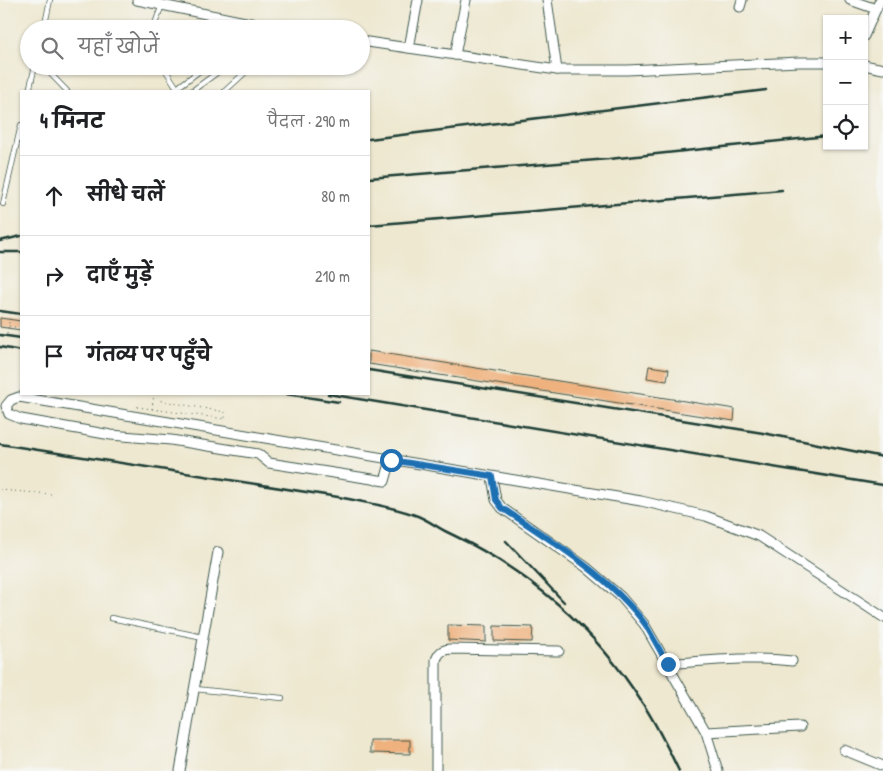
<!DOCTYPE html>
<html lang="hi">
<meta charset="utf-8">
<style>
:root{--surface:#fff;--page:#f2f2f2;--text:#202124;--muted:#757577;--line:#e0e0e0}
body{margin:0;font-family:"Patrick Hand","Playpen Sans Deva",sans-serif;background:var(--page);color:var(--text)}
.controls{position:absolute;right:15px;top:15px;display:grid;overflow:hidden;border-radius:0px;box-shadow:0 1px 4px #0004}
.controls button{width:45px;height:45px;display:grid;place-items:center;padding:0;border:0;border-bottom:1px solid var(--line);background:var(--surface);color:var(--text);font:25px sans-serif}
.stop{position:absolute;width:15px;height:15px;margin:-11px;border:4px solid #1f6fb2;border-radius:50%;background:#fff}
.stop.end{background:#1f6fb2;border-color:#fff;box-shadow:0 1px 5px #0008}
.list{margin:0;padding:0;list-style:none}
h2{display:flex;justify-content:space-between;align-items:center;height:65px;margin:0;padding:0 20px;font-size:21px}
h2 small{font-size:16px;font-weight:400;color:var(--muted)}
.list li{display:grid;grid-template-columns:32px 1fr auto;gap:15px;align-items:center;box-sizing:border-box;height:80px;padding:0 20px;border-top:1px solid var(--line)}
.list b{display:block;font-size:19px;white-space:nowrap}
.list em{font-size:16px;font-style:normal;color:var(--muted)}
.icon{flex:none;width:28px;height:28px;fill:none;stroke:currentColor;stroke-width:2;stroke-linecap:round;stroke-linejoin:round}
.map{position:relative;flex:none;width:883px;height:771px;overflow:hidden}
.search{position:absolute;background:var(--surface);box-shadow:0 1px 4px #0004;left:20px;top:20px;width:350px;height:55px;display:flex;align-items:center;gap:12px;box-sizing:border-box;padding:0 18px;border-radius:28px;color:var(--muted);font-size:19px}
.panel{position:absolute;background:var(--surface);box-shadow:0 1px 4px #0004;left:20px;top:90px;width:350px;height:305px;border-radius:0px}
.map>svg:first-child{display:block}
.building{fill:#efb17d}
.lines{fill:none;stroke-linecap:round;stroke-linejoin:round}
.lane-casing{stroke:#3e574b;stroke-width:6}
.street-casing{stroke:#3e574b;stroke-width:11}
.path{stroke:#3e574b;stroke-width:1;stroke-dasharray:1 4;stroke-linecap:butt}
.lane{stroke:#fff;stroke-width:4.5}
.street{stroke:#fff;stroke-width:9}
.rail{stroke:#1f3d34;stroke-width:2.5}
.route{stroke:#1f6fb2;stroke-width:6}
</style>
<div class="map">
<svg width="883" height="771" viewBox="0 0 883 771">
<rect width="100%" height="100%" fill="#f6f6f2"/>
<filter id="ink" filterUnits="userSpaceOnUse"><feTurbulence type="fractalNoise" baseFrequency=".02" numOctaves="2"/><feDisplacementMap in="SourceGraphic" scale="10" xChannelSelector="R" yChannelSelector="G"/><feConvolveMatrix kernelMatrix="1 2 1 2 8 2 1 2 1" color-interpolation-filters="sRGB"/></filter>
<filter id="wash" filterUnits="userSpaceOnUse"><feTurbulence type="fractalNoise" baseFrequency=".0096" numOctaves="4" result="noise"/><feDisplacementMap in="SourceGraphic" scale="20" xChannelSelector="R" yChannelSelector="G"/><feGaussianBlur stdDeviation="1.12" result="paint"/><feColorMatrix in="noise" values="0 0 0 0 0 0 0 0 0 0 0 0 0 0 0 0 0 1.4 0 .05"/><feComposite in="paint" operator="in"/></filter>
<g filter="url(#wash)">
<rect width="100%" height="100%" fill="#eee8d0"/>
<g id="blocks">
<g class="building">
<path d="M0,318L21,321V330L0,327Z"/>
<path d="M369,351L735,409L734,421L369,364Z"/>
<path d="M649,366L669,369L667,381L647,378Z"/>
<path d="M448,625L486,626V642L448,640Z"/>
<path d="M494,626L533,627L532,642L494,641Z"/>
<path d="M370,740H410V754L370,753Z"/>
</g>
</g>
</g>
<g filter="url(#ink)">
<use href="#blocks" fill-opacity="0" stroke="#3e574b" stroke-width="1"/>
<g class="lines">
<g class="lane-casing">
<g id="lane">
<path d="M44,29L50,0"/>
<path d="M153,29L162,5"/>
<path d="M43,66L67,91"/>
<path d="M163,66L177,88"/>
<path d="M29,91L35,66"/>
<path d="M173,91L206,66"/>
<path d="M192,91L226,66"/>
<path d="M225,91L252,66"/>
<path d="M3,204L21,125"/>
<path d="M111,618L203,637"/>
<path d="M195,689L282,698"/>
</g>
</g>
<g class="street-casing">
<g id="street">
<path d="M137,0L280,29"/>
<path d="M547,0L557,70"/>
<path d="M850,0L876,9"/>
<path d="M740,7L742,0"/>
<path d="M864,36L880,0"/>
<path d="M361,41L557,70H627L799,62H827"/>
<path d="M409,48L418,0"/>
<path d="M455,55L466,0"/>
<path d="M864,65L883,69"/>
<path d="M391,460L385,481L269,463L258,454L171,440L111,435L21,419L9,414L6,406L11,400L19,397L641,501L706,516L759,536L883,617"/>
<path d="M492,477L496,500L502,508L586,567L621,597L644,624L706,732L718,771"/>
<path d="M667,664C709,661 750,656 792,661"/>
<path d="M706,732L800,727"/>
<path d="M844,750L883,766"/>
<path d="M180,771L218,552"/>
<path d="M436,771V660C439,652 442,650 450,649L559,651"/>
</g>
</g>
<g class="path">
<path d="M9,326L15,327"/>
<path d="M7,333L10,318"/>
<path d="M137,407L152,409L154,394"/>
<path d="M152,409L225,419V412L157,400"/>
<path d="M0,490L51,494"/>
</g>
<use href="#lane" class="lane"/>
<use href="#street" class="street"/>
<g class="rail">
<path d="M369,139L766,90"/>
<path d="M369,178L609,159L827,136"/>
<path d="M369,225L782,190"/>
<path d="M0,241L21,236"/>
<path d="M0,252H21"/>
<path d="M0,311L21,314"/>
<path d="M0,335L21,338"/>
<path d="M0,347L21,351"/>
<path d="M369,370L763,433L883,457"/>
<path d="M286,394L339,402"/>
<path d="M328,394L883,485"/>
<path d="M0,444L338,497C363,502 390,506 415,515C427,519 438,528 449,533C528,570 596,629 643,704C657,725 668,748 679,771"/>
<path d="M506,541L564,602"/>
</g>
</g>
</g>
<g class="lines" filter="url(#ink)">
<path class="route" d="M391,460L492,476L496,500L502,508C549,539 612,578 645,624C653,637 660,651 668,664"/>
</g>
</svg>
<div class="controls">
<button>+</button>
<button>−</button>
<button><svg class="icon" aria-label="locate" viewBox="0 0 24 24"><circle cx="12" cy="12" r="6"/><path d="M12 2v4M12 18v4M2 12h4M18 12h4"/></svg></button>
</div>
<div class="stop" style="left:391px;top:460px"></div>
<div class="stop end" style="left:668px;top:664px"></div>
<div class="search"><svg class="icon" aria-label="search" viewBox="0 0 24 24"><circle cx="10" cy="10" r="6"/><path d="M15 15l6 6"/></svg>यहाँ खोजें</div>
<section class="panel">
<h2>4 मिनट<small>पैदल · 290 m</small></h2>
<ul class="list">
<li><svg class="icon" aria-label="ahead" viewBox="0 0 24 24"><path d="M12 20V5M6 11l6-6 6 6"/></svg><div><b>सीधे चलें</b></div><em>80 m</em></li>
<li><svg class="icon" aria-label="right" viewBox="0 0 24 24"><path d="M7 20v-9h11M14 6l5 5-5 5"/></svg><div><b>दाएँ मुड़ें</b></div><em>210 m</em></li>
<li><svg class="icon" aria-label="arrive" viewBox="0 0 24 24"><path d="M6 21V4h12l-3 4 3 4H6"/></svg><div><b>गंतव्य पर पहुँचे</b></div></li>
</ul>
</section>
</div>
